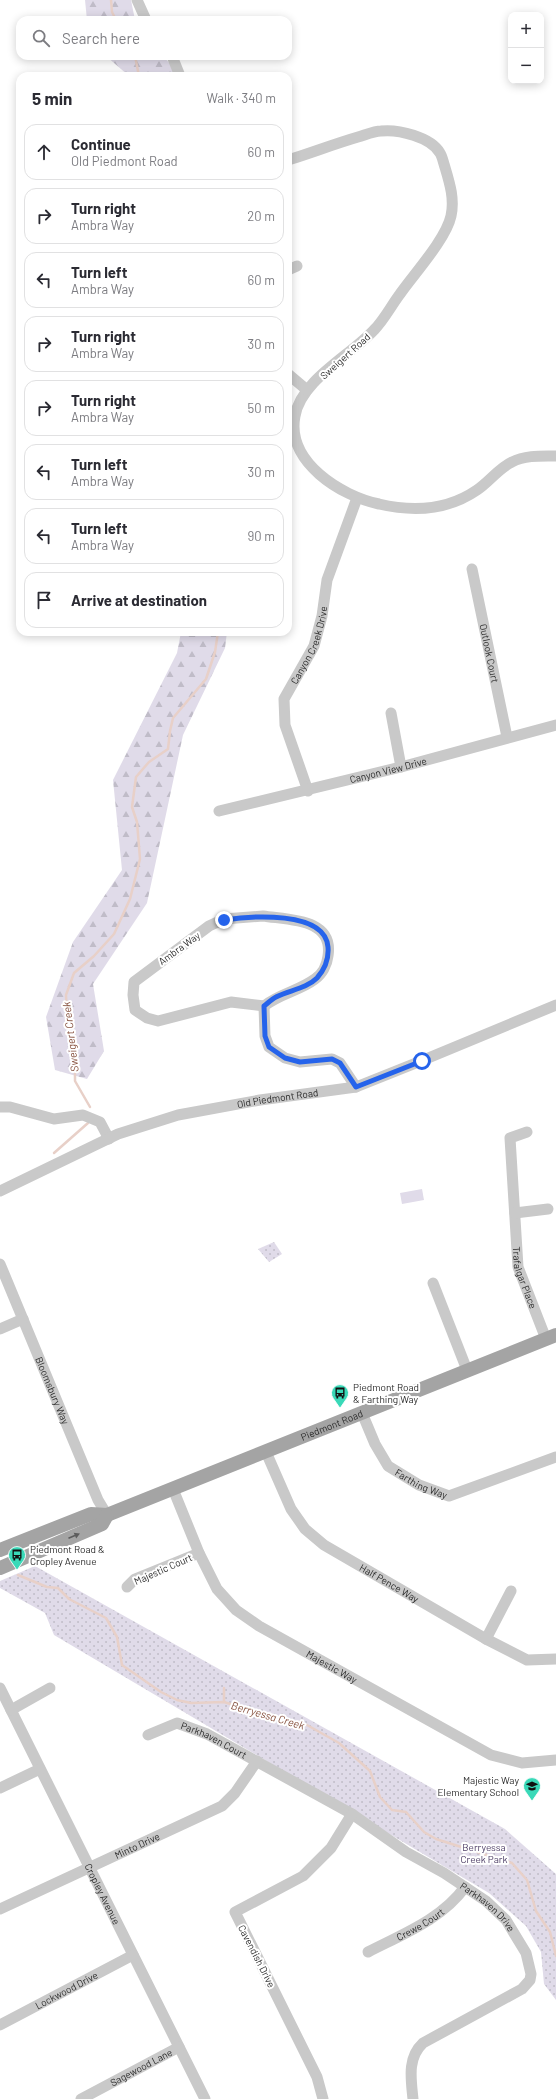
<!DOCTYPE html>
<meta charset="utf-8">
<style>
:root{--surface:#fff;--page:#f7f7f7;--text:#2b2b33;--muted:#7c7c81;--line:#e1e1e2}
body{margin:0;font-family:Barlow,sans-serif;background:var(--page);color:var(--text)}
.controls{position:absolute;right:12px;top:12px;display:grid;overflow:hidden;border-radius:8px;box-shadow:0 2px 10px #0003}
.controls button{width:36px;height:36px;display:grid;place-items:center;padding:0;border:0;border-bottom:1px solid var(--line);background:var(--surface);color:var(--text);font:20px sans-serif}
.stop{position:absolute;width:12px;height:12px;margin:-9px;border:3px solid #2563eb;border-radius:50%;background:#fff}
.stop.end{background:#2563eb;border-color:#fff;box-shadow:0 1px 4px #0008}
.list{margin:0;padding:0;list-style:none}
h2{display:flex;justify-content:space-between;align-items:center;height:52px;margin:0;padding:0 16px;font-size:17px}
h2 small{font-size:13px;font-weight:400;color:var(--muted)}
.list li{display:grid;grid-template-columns:26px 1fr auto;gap:12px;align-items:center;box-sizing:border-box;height:56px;margin:0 8px 8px;padding:0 8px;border:1px solid var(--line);border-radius:12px}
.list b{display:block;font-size:15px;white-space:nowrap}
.list p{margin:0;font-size:13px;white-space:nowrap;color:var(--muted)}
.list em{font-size:13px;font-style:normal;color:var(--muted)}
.icon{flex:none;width:22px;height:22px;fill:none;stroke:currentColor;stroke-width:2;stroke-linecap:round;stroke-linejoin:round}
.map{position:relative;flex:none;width:556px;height:2099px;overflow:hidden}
.search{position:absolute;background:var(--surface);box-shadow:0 2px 10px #0003;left:16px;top:16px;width:276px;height:44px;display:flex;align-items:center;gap:10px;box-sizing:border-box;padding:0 14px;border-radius:12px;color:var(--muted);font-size:15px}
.panel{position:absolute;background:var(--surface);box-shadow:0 2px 10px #0003;left:16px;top:72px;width:276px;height:564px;border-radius:12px}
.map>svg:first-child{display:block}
.green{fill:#e0dbe9}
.forest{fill:url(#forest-firs)}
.park{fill:url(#park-dots)}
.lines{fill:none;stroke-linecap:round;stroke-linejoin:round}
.stream{stroke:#e8d0c8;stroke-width:2.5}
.minor{stroke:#c9c9c9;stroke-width:11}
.major{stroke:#a4a4a4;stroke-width:14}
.oneway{fill:#5c5c5c}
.route{stroke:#2563eb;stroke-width:5}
.labels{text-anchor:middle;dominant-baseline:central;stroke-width:4;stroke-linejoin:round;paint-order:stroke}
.street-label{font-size:10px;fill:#2c2c2c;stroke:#fff}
.poi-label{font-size:10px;fill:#2c2c2c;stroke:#fff;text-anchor:start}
.park-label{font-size:10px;fill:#4d3d65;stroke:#fff}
.water-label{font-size:11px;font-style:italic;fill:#885340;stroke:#fff}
</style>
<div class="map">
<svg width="556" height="2099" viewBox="0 0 556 2099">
<defs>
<pattern id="forest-firs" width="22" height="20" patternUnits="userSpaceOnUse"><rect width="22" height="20" fill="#e0dbe9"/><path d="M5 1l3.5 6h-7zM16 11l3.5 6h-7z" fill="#c0bcc8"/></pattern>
<pattern id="park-dots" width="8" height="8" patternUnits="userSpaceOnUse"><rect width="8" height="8" fill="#e0dbe9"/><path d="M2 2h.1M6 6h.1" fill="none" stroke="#c0bcc8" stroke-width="1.8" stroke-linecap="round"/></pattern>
</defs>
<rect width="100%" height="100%" fill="#fff"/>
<path class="green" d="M422,1189L424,1200L402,1204L400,1193Z"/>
<g class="forest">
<path d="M85,0H131L135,20H87Z"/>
<path d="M106,56H163L181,76H129Z"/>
<path d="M181,632H227L225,648L183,735L147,903L93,984L104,1051L87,1079L55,1070L46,1017L73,942L122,870L113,780L177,653Z"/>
</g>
<g class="park">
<path d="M274,1242L282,1254L269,1262L258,1249Z"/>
<path d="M35,1566L505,1829L556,1874V2000L544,1984L541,1952L526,1926L489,1893L54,1635L45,1613L0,1588V1581Z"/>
</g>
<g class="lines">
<g class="stream">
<path d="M111,0L112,12L116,20"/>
<path d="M135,56L139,76"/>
<path d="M90,1107L75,1081V1056L67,1020L66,995L74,973L94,956L114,934L130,899L140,859L137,822L132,807L136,777L149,762L168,749L170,731L173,718L206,679L215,652L218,632"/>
<path d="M54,1153L88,1123"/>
<path d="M18,1575L47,1587L58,1588L69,1599L106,1618L117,1637L122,1665L161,1692L177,1700L191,1703L224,1702L289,1722L307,1725L339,1743L370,1771L380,1797L392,1810L406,1812L424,1832L436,1839L512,1863L527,1880L536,1911L550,1932L556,1956"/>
<path d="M224,1688V1702"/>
</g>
<g class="minor">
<path d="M137,0L146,20"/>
<path d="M172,56L180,76"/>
<path d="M288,160C311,153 334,144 358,137C365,135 374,131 381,131C398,129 431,137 440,153C442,156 443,161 444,164C449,181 455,198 451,216C446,239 414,274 400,294C391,306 384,320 374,330C350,356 301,380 295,416C286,462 341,496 379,504C413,512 448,510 477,490C489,482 499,468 512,462C525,455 542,456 556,456"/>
<path d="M288,270L297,266"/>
<path d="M288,374L307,390"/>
<path id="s1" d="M472,569L507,737"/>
<path d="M391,713L401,767"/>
<path id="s2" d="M308,791L285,725L284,699L314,646L322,616L327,580L357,498"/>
<path id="s3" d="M219,811L401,767L556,725"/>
<path d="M263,916C288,920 334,918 328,956C327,965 322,974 315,979C299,991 281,993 264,1006L231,1002L158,1021L147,1018L135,1010L133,995L134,982L209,926L224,919Z"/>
<path d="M264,1006L265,1036L269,1047L285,1058L300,1062L332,1059L340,1063L356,1087"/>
<path d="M0,1107H10L54,1119L83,1115L100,1122L109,1139"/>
<path id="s4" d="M527,1132L510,1138L518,1267L546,1339"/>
<path id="s5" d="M0,1191L118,1134L178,1115L260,1100L356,1087L421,1061L556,1005"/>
<path d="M515,1213L548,1209"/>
<path id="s6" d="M0,1264L98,1500L107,1515"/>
<path d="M433,1283L467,1370"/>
<path d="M0,1329L23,1319"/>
<path id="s7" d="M362,1413L375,1444L388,1466L419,1485L449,1496L556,1457"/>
<path id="s8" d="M266,1452L291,1509L305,1529L324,1545L486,1639L527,1660L556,1659"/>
<path id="s9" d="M173,1489L199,1553L217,1589L236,1610L259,1626L491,1755L522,1763L556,1760"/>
<path d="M127,1587L135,1579L199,1553"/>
<path d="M486,1639L511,1591"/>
<path id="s10" d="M0,1688L205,2099"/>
<path d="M11,1710L50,1688"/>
<path id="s11" d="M148,1735L177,1723L207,1734L352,1814L406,1852L444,1873L486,1901L506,1920L526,1953L531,1974L530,1980L522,1989L423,2043C407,2058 411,2079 413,2099"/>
<path d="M0,1788L40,1769"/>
<path id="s12" d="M0,1909L222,1806L235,1793L257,1761"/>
<path id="s13" d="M368,1952C403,1934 442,1919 465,1887"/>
<path id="s14" d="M0,2025L133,1955"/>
<path id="s15" d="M81,2099L179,2047"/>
<path d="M323,2099L317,2077L235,1912L303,1876L331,1848L352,1814"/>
</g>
<g class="major">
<path id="s16" d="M0,1550L91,1514L107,1515L556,1335"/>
<path d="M0,1568L102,1524L107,1515"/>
</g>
</g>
<defs><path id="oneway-solid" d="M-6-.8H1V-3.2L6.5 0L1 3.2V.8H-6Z"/></defs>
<use class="oneway" href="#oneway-solid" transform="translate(74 1536) rotate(-23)"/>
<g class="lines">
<path class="route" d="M224,920C250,916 325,910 328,947C329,959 325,969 317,978C306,989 289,990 276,997C272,999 268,1003 264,1006L265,1036L269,1047L285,1058L300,1062L332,1059L340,1063L356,1087L422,1061"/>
</g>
<defs>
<g id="bus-pin" transform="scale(0.9)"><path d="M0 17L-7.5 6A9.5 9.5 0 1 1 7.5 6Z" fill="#39d9b8" stroke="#fff"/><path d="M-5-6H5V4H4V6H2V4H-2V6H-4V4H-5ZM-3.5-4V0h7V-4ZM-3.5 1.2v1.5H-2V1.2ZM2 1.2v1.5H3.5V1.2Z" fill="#111"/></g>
<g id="school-pin" transform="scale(0.9)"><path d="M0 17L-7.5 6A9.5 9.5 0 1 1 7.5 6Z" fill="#39d9b8" stroke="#fff"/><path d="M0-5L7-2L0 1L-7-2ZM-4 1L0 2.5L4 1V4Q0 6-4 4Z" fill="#111"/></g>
</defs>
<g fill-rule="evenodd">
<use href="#bus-pin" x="340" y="1393"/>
<use href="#bus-pin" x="17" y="1555"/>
<use href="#school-pin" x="532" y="1786"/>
</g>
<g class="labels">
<g class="street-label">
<text transform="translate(345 356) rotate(-42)">Sweigert Road</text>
<text stroke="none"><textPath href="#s2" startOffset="156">Canyon Creek Drive</textPath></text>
<text stroke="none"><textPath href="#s1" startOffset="86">Outlook Court</textPath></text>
<text stroke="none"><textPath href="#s3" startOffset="174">Canyon View Drive</textPath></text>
<text transform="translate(179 948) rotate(-36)">Ambra Way</text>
<text stroke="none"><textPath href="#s5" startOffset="295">Old Piedmont Road</textPath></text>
<text stroke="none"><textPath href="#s4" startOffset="159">Trafalgar Place</textPath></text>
<text stroke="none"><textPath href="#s6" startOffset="137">Bloomsbury Way</textPath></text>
<text stroke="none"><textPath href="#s16" startOffset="356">Piedmont Road</textPath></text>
<text stroke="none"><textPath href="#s7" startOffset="97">Farthing Way</textPath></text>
<text transform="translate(163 1569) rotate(-24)">Majestic Court</text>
<text stroke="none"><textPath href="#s8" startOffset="187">Half Pence Way</textPath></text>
<text stroke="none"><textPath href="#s9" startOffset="249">Majestic Way</textPath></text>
<text stroke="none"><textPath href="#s11" startOffset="72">Parkhaven Court</textPath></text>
<text stroke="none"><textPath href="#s12" startOffset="151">Minto Drive</textPath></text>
<text stroke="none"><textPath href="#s10" startOffset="230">Cropley Avenue</textPath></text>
<text stroke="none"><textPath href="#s11" startOffset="394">Parkhaven Drive</textPath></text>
<text stroke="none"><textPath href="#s13" startOffset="59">Crewe Court</textPath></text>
<text transform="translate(257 1956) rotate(63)">Cavendish Drive</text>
<text stroke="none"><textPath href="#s14" startOffset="75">Lockwood Drive</textPath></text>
<text stroke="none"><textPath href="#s15" startOffset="68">Sagewood Lane</textPath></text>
</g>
<g class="poi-label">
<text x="353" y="1387">Piedmont Road<tspan x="353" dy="12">&amp; Farthing Way</tspan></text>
<text x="30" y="1549">Piedmont Road &amp;<tspan x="30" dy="12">Cropley Avenue</tspan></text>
<text x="519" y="1780" text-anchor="end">Majestic Way<tspan x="519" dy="12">Elementary School</tspan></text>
</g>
<g class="park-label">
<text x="484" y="1847">Berryessa<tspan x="484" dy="12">Creek Park</tspan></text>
</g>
<g class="water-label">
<text transform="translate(70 1037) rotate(-97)">Sweigert Creek</text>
<text transform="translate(268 1715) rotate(16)">Berryessa Creek</text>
</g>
</g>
</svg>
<div class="controls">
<button>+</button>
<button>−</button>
</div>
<div class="stop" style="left:422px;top:1061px"></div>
<div class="stop end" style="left:224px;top:920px"></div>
<div class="search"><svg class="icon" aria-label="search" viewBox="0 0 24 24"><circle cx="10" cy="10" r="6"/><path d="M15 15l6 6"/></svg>Search here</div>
<section class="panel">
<h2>5 min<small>Walk · 340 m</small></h2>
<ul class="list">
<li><svg class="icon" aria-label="ahead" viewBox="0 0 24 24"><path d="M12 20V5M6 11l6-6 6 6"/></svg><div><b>Continue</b><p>Old Piedmont Road</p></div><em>60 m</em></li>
<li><svg class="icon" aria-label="right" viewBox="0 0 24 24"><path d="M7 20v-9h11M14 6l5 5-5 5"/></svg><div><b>Turn right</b><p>Ambra Way</p></div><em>20 m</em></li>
<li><svg class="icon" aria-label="left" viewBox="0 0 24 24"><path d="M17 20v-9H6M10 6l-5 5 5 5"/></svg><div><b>Turn left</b><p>Ambra Way</p></div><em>60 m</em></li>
<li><svg class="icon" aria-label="right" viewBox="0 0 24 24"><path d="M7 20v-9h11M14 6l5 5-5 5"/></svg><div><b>Turn right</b><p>Ambra Way</p></div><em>30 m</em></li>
<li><svg class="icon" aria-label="right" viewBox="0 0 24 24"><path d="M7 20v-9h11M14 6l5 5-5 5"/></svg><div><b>Turn right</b><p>Ambra Way</p></div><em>50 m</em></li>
<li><svg class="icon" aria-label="left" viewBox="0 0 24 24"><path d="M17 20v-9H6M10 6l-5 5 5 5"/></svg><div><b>Turn left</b><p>Ambra Way</p></div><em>30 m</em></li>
<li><svg class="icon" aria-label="left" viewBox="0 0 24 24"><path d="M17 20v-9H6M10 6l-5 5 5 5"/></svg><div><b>Turn left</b><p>Ambra Way</p></div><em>90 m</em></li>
<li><svg class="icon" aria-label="arrive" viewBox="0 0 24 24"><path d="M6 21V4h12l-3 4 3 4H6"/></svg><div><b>Arrive at destination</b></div></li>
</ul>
</section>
</div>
